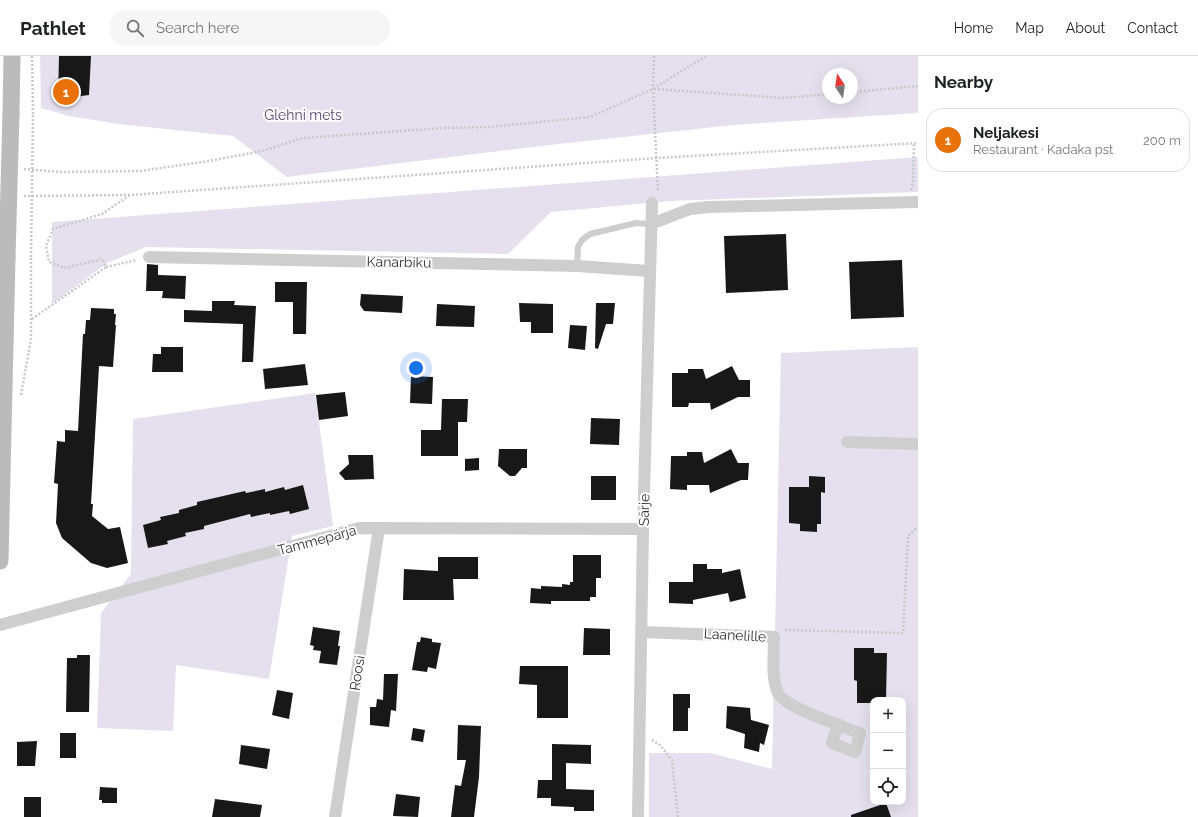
<!DOCTYPE html>
<meta charset="utf-8">
<style>
:root{--surface:#fff;--page:#f6f6f6;--text:#202124;--muted:#757577;--line:#e0e0e0;--accent:#b45309}
body{margin:0;font-family:Raleway,sans-serif;background:var(--page);color:var(--text)}
.controls{position:absolute;right:12px;bottom:12px;display:grid;overflow:hidden;border-radius:8px;box-shadow:0 4px 16px #0002}
.controls button{width:36px;height:36px;display:grid;place-items:center;padding:0;border:0;border-bottom:1px solid var(--line);background:var(--surface);color:var(--text);font:20px sans-serif}
.compass{position:absolute;left:822px;top:12px;width:36px;height:36px;border-radius:50%;background:var(--surface);box-shadow:0 4px 16px #0002;rotate:347deg}
.you{position:absolute;left:416px;top:312px;width:14px;height:14px;margin:-10px;border:3px solid #fff;border-radius:50%;background:#1a73e8;box-shadow:0 0 0 6px #1a73e833}
.badge{display:grid;place-items:center;width:26px;height:26px;border-radius:50%;background:var(--accent);color:#fff;font-size:13px;font-weight:700}
.pin{position:absolute;translate:-50% -50%;border:2px solid #fff;box-shadow:0 1px 4px #0006}
.list{margin:0;padding:0;list-style:none}
h2{display:flex;justify-content:space-between;align-items:center;height:52px;margin:0;padding:0 16px;font-size:17px}
h2 small{font-size:13px;font-weight:400;color:var(--muted)}
.list li{display:grid;grid-template-columns:26px 1fr auto;gap:12px;align-items:center;box-sizing:border-box;height:64px;margin:0 8px 8px;padding:0 8px;border:1px solid var(--line);border-radius:16px}
.list b{display:block;font-size:15px;white-space:nowrap}
.list p{margin:0;font-size:13px;white-space:nowrap;color:var(--muted)}
.list em{font-size:13px;font-style:normal;color:var(--muted)}
.icon{flex:none;width:22px;height:22px;fill:none;stroke:currentColor;stroke-width:2;stroke-linecap:round;stroke-linejoin:round}
.map{position:relative;flex:none;width:918px;height:761px;overflow:hidden}
header{display:flex;align-items:center;gap:24px;box-sizing:border-box;height:56px;padding:0 20px;background:var(--surface);border-bottom:1px solid var(--line)}
header strong{font-size:19px}
nav{display:flex;gap:22px;margin-inline-start:auto;font-size:14px}
.search{width:280px;height:36px;background:var(--page);display:flex;align-items:center;gap:10px;box-sizing:border-box;padding:0 14px;border-radius:16px;color:var(--muted);font-size:15px}
main{display:flex}
aside{flex:1;background:var(--surface)}
.map>svg:first-child{display:block}
.green{fill:#e6e0ee;fill-rule:evenodd}
.building{fill:#181818}
.lines{fill:none;stroke-linecap:round;stroke-linejoin:round}
.path{stroke:#c8c8c8;stroke-width:2.5;stroke-dasharray:2 2;stroke-linecap:butt}
.lane{stroke:#cecece;stroke-width:6}
.street{stroke:#cecece;stroke-width:12}
.secondary{stroke:#bbb;stroke-width:17}
.path-bridge{stroke:#c8c8c8;stroke-width:2.5;stroke-dasharray:2 2;stroke-linecap:butt}
.secondary-bridge{stroke:#bbb;stroke-width:17}
.labels{text-anchor:middle;dominant-baseline:central;stroke-width:4;stroke-linejoin:round;paint-order:stroke}
.park-label{font-size:14px;fill:#573e6e;stroke:#fff}
.street-label{font-size:14px;fill:#313131;stroke:#fff}
</style>
<header>
<strong>Pathlet</strong>
<div class="search"><svg class="icon" aria-label="search" viewBox="0 0 24 24"><circle cx="10" cy="10" r="6"/><path d="M15 15l6 6"/></svg>Search here</div>
<nav><a>Home</a><a>Map</a><a>About</a><a>Contact</a></nav>
</header>
<main>
<div class="map">
<svg width="918" height="761" viewBox="0 0 918 761">
<rect width="100%" height="100%" fill="#fff"/>
<g class="green">
<path d="M40,0H918V57L733,69L550,89L287,121L233,80L118,68L69,60L41,52ZM828,18H852V42H828Z"/>
<path d="M918,101V136L671,145L551,156L508,198L146,191L107,207L52,248V166Z"/>
<path d="M918,291V761H649V697H710L772,713L781,297ZM873,644H903V746H873Z"/>
<path d="M315,337L333,470L292,480L269,623L176,609L173,675L97,672L101,557L131,518L133,363Z"/>
</g>
<g class="building">
<path d="M59,0H91L89,39L58,43Z"/>
<path d="M786,178L788,234L726,237L724,180Z"/>
<path d="M902,204L904,261L851,263L849,206Z"/>
<path d="M147,208L158,209V219L186,220L185,243L162,242L163,235H146Z"/>
<path d="M275,226H307L306,278H293V246H275Z"/>
<path d="M361,238L403,240L402,257L364,255L360,249Z"/>
<path d="M212,245H235L234,249L256,250L253,306H242L243,268L184,266V254L212,255Z"/>
<path d="M519,247L553,248V277H531V266H520Z"/>
<path d="M596,247H615L613,268H606L598,293L595,292Z"/>
<path d="M437,248L475,250L474,271L436,270Z"/>
<path d="M91,252L114,253V258H116L115,269H116L113,311L99,310L91,448H93L92,460L108,473L120,471L128,507L107,512L91,507L62,482L56,467L58,428L54,427L57,385L65,386V374L78,375L83,278H85L86,264H90Z"/>
<path d="M570,269L587,270L585,294L568,292Z"/>
<path d="M161,291H183V316H152L153,298H161Z"/>
<path d="M305,308L308,329L265,333L263,313Z"/>
<path d="M732,310L739,324H750V341H738L711,354L710,347H689L688,351H672V317H688V313H703L706,323Z"/>
<path d="M411,320L433,321L432,348L410,347Z"/>
<path d="M345,336L348,360L319,364L316,339Z"/>
<path d="M442,343H468L467,366H458V400H421V374H441Z"/>
<path d="M591,362L620,363L619,389L590,388Z"/>
<path d="M499,393H527V412H522L515,420H510L498,410Z"/>
<path d="M731,393L738,407H749L748,424H741L710,437L709,429H687V434L670,433L671,400H687V396H702L704,407Z"/>
<path d="M348,399H373L374,423L345,424L339,417L349,408Z"/>
<path d="M479,402V414L465,415V403Z"/>
<rect x="591" y="420" width="25" height="24"/>
<path d="M809,420L825,421V437L821,436V468H817V476L800,475V468L789,467V431H809Z"/>
<path d="M303,429L309,453L290,458L289,455L270,459V457L251,461L250,458L204,470V473L185,477L186,480L167,485L168,488L148,492L143,469L161,464L160,461L179,457V454L197,449V446L245,435L246,437L265,433V436L284,431L285,434Z"/>
<path d="M573,499H601V522H596V541H590V545H551V548L530,547L531,532L541,533V530L562,531V528L570,529V526H573Z"/>
<path d="M438,501H478V523H453L454,544H403L404,513L438,515Z"/>
<path d="M693,508H707V513H722V517L740,513L746,542L730,546L728,537L693,544V548L669,547V526H693Z"/>
<path d="M313,571L340,575L338,590H340L337,609L319,607L321,595L313,594L314,590L310,589Z"/>
<path d="M584,572L610,573V599H583Z"/>
<path d="M421,581L432,583V586L441,587L436,613L428,611L427,616L412,614L417,586H420Z"/>
<path d="M854,592H874V597H887L886,644H873V647H857V625L854,624Z"/>
<path d="M77,599H90L89,656H66L67,602H77Z"/>
<path d="M520,610H568V662H537V629L519,628Z"/>
<path d="M384,618H398L396,655L391,654L389,671L370,669V651H376L377,643L383,644Z"/>
<path d="M277,634L293,637L289,663L272,659Z"/>
<path d="M673,638H690V652H688V675H673Z"/>
<path d="M727,650L750,652L751,664L769,669L764,689L760,687L759,696L744,692L745,678L726,672Z"/>
<path d="M458,669L481,670L479,721L474,761H451L455,729L461,730L466,704H457Z"/>
<path d="M413,672L425,674L423,686L411,684Z"/>
<rect x="60" y="677" width="16" height="25"/>
<path d="M37,685L35,710H17V686Z"/>
<path d="M552,688L591,689V708L566,707V733L594,734V755H574V751L551,750V742H537L538,724H552Z"/>
<path d="M241,689L270,693L267,713L239,708Z"/>
<path d="M100,731L117,732V747H102V744H99Z"/>
<path d="M396,738L420,741L418,761L393,760Z"/>
<rect x="24" y="741" width="17" height="20"/>
<path d="M215,743L262,749L260,761H212Z"/>
<path d="M886,747L891,761H851V759Z"/>
</g>
<g class="lines">
<g class="path">
<path d="M32,0L33,59"/>
<path d="M654,0L653,33L658,135"/>
<path d="M654,33L784,42L828,38"/>
<path d="M852,36L918,30"/>
<path d="M24,113L60,116L140,115L209,105L262,95L303,82L443,72L489,71L590,61L653,33L706,0"/>
<path d="M911,134L913,127L914,87"/>
<path d="M24,140L130,139L657,102L918,87"/>
<path d="M106,211L137,204"/>
<path d="M32,263L106,211L102,203L65,212L49,206L46,190L53,173L102,158L130,139"/>
<path d="M21,339L31,283V201"/>
<path d="M785,574L903,577L908,480L916,473H918"/>
<path d="M652,684L660,689L672,704L678,761"/>
</g>
<path class="lane" d="M577,210L578,191L582,184L590,178L636,167L651,168"/>
<g class="street">
<path d="M651,168L690,153L708,151L918,146"/>
<path d="M149,201L577,210L649,215"/>
<path d="M847,386L918,388"/>
<path d="M0,569L359,472L643,473"/>
<path d="M642,576L774,581C774,597 771,623 778,637C785,652 843,670 860,677L855,696L832,687L838,668"/>
<path d="M335,761L379,472"/>
<path d="M638,761L643,474L652,147"/>
</g>
<g class="secondary">
<path d="M11,58L12,0"/>
<path d="M0,505L7,202"/>
</g>
<path class="path-bridge" d="M31,201L33,59"/>
<path class="secondary-bridge" d="M7,202L11,58"/>
</g>
<g class="labels">
<g class="park-label">
<text x="303" y="59">Glehni mets</text>
</g>
<g class="street-label">
<text transform="translate(399 206) rotate(1)">Kanarbiku</text>
<text transform="translate(644 454) rotate(-89)">Särje</text>
<text transform="translate(317 484) rotate(-15)">Tammepärja</text>
<text transform="translate(735 579) rotate(3)">Laanelille</text>
<text transform="translate(357 617) rotate(-81)">Roosi</text>
</g>
</g>
</svg>
<div class="controls">
<button>+</button>
<button>−</button>
<button><svg class="icon" aria-label="locate" viewBox="0 0 24 24"><circle cx="12" cy="12" r="6"/><path d="M12 2v4M12 18v4M2 12h4M18 12h4"/></svg></button>
</div>
<svg class="compass" viewBox="-18 -18 36 36"><path d="M0-13l5 13h-10z" fill="#e53935"/><path d="M0 13l5-13h-10z" fill="#757577"/></svg>
<div class="you"></div>
<div class="pin badge" style="left:66px;top:36px;background:#e8710a">1</div>
</div>
<aside>
<h2>Nearby<small></small></h2>
<ul class="list">
<li><span class="badge" style="background:#e8710a">1</span><div><b>Neljakesi</b><p>Restaurant · Kadaka pst</p></div><em>200 m</em></li>
</ul>
</aside>
</main>
